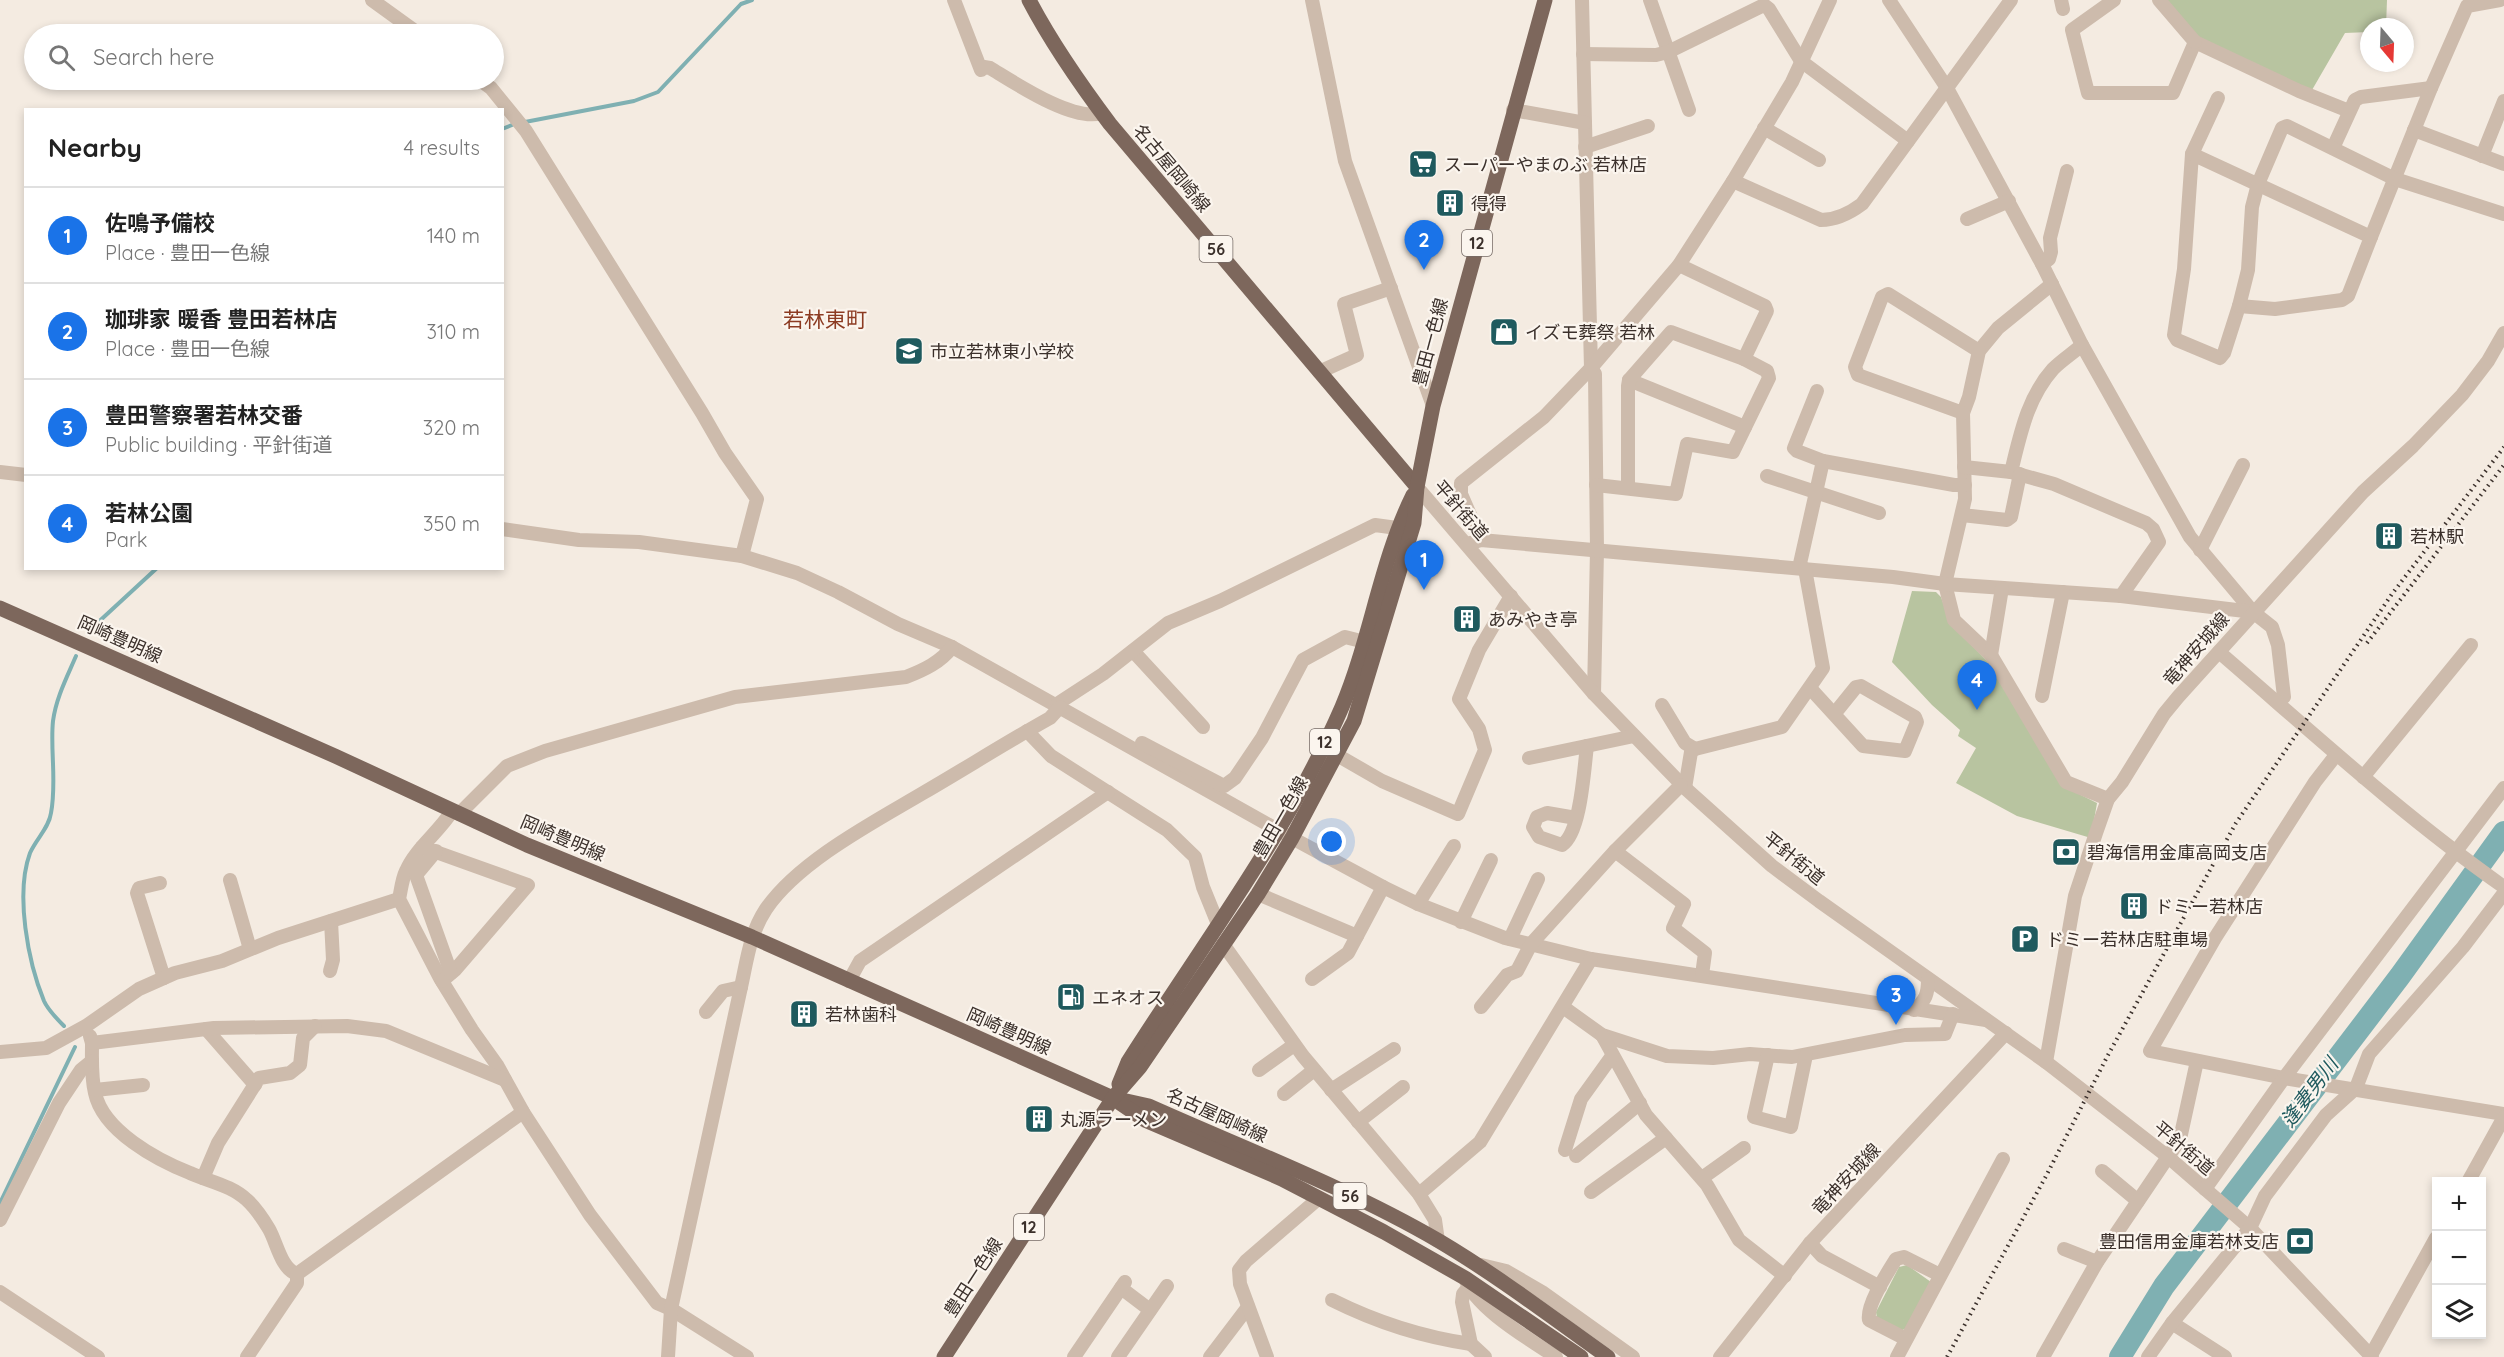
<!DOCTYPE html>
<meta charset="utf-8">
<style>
:root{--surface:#fff;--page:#f2f2f2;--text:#222;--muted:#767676;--line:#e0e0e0;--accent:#1a73e8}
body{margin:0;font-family:Quicksand,"Noto Sans JP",sans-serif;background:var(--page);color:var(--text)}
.controls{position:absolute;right:18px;bottom:18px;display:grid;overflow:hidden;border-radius:0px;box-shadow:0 3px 9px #0003}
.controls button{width:54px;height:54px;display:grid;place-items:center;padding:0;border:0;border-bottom:2px solid var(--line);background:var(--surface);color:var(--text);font:30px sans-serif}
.compass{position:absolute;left:2360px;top:18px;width:54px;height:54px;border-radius:50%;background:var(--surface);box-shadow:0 3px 9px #0003;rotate:161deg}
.you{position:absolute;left:1332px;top:842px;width:21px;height:21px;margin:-15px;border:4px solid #fff;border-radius:50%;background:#1a73e8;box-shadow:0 0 0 9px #1a73e833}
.badge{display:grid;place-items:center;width:39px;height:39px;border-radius:50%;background:var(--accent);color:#fff;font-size:20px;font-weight:700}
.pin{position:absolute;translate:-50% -50px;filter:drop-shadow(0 2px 3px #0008)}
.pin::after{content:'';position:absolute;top:32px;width:21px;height:18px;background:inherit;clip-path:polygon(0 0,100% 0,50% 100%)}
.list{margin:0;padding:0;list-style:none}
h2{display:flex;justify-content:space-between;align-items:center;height:78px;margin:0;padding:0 24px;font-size:26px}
h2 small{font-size:20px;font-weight:400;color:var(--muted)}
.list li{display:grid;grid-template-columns:39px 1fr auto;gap:18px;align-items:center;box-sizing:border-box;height:96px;padding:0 24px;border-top:2px solid var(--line)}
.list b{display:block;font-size:22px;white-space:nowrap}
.list p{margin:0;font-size:20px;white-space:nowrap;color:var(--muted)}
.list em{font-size:20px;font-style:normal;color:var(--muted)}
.icon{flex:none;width:33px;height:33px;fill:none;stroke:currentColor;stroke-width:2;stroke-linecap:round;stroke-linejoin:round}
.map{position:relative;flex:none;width:2504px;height:1357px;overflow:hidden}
.search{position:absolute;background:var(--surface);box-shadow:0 3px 9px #0003;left:24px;top:24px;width:480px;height:66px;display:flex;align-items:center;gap:15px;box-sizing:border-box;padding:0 21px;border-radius:33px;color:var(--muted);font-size:22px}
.panel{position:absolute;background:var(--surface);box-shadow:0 3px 9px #0003;left:24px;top:108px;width:480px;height:462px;border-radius:0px}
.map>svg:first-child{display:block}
.green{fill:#b8c4a0}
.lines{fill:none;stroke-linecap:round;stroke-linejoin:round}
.stream{stroke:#7fb0b2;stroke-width:4}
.river{stroke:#7fb0b2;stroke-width:22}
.minor{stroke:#cdbbac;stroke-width:14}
.major{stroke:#7d675c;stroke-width:15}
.rail{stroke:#3b302b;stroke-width:4;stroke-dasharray:1.5 4.5;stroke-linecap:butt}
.labels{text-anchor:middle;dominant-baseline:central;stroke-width:4.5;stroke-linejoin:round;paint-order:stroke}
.shield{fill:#fbf5ee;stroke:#756b66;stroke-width:1.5}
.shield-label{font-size:16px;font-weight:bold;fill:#3b302b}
.poi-label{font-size:18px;fill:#3b302b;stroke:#fbf5ee;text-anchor:start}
.street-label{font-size:18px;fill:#3b302b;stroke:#fbf5ee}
.water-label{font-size:20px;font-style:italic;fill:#1f5a5e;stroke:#fbf5ee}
.quarter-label{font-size:21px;fill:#8c3b22;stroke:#fbf5ee}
</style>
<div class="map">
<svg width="2504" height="1357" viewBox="0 0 2504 1357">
<rect width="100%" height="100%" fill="#f4ebe1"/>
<g class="green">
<path d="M2165,0H2387L2386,27H2369V32L2345,33L2312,90L2202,45Z"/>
<path d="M1912,591L1936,592L1941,597L1950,623L1993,667L2063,786L2097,803L2091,838L2017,816L1956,783L1976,748L1958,736L1960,730L1932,705L1892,662Z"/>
<path d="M1907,1265L1931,1282L1905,1329L1900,1331L1877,1318L1876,1312L1899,1267Z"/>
</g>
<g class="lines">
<g class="stream">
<path d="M525,122L634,101L658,92L741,4L752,0"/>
<path d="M502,129L512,125"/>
<path d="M93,627L157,568"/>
<path d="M64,1026C57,1019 48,1010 44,1001C28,962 15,894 30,853C36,839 49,828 51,813C57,783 50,749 53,721C56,698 67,677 76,656"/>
<path d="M0,1203L75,1047"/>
</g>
<path class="river" d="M2120,1357L2164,1286L2400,976L2504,832"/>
<g class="minor">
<path d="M372,0L419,34"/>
<path d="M954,0L981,70L984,67L990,68C1015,83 1073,122 1101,113"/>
<path d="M1312,0L1345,161L1433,406"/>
<path d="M1582,0L1591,368L1595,374L1597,550L1594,694"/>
<path d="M1650,0L1689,110"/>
<path d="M1889,0L1947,88L2042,264L2082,345L2190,537L2253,612L2272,627L2278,645L2284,697"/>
<path d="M2061,0L2063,9"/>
<path d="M2114,0L2072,30L2088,93H2173L2195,42L2299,91L2349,111"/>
<path d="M2159,0L2195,42"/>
<path d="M1583,54L1656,55L1668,52L1764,5L1769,9L1801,61L1908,141"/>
<path d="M480,80L491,88L526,131L702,413L725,453L757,499L742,556"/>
<path d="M1513,110L1585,123"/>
<path d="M1764,128L1819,160"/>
<path d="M2414,130L2504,164"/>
<path d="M1585,147L1648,126"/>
<path d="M2333,148L2355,100L2361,97L2431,88"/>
<path d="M2192,154L2371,237L2348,296L2342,300L2275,309L2239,306L2224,353L2220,358L2177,340L2174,335L2184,269Z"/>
<path d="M2192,154L2218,98"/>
<path d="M2482,156L2504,101"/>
<path d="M1733,181L1821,220C1837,220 1850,213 1862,204L2011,0"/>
<path d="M1967,219L2009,201"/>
<path d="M2371,237L2431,88L2467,6L2500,0"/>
<path d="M2042,264L2049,259L2051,252L2050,238L2067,171"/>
<path d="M2052,284L1998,328L1979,351L1969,397L1963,413L1965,499L1945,584L1954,620L1991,655L2066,782L2108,799"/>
<path d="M2239,306L2248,270L2252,207L2258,184L2282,128L2287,126L2395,179L2504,214"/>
<path d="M1319,372L1357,355L1344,304L1391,288"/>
<path d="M1629,380L1745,427"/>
<path d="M1817,391L1794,448L1797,451L1823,461"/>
<path d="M1963,413L1858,375L1855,367L1882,297L1888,294L1979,351"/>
<path d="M1964,467L2011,472L2054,484L2146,523L2153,529L2159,542L2121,596"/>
<path d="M0,472L26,475"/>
<path d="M2011,472C2020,436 2027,398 2053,369C2062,360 2073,353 2082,345"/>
<path d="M1767,476L1879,513"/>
<path d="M1596,485L1676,494L1687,444L1733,452L1769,378L1767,371L1744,359L1767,311L1765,306L1679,265"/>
<path d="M1417,487L1594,694L1685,788L1772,866L1819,901L2046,1062L2167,1156L2250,1228L2372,1357"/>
<path d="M1628,488V386L1629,380L1671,332L1744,359"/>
<path d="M1962,515L2007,520L2011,517L2020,474"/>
<path d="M502,529L579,540L639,542L742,556L797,573L838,592L898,624L952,647L1292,838L1383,887L1418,904L1505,938L1591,959L1986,1020"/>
<path d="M1481,540L1461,494V483L1544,417L1591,368L1679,265L1733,181L1792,82L1830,0"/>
<path d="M1467,544L1481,540L1893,577L1945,584L2121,596L2253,612"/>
<path d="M2200,550L2243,465"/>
<path d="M1799,568L1823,461L1954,485H1965"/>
<path d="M1133,651L1203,727"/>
<path d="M2219,652C2313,733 2403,816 2504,887"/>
<path d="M1991,655L2002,588"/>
<path d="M1810,688L1863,746L1905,751L1917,722L1915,717L1861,686L1856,687L1835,713"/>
<path d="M2042,696L2063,592"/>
<path d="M1057,704L1103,674L1168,623L1220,601L1375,525L1397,528"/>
<path d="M1662,705L1685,743L1695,749"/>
<path d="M1027,731L1051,756L1167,830L1195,857L1203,887L1218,924"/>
<path d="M1142,743L1224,786L1235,778L1262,738L1303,660L1345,637L1365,642"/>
<path d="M1337,755L1382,781L1458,814L1485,750L1479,729L1459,699L1479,650L1511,596"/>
<path d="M2336,755L2315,782L2215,938L2150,1051L2284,1078L2504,1114"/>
<path d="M1529,758L1634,736"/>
<path d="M2363,777L2471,645"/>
<path d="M1685,788L1691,752L1695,749L1782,727L1823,668L1805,569"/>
<path d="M452,811C439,832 416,848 406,871C402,879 401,890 399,899L440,978L472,1030L497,1065L523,1112L590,1215L657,1303L671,1309L747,1357"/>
<path d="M459,814L507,766L545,751L735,697L906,677C924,670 941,662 952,647"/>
<path d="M1576,818L1547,813L1537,817L1533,827L1539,837L1562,845C1581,833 1584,768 1587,746"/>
<path d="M422,847L528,885L455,970L442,981"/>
<path d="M436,851L416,875L451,973"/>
<path d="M1615,851L1684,904L1673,928L1705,953L1702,975"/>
<path d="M230,880L250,949"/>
<path d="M160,883L139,888L137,893L164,978"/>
<path d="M1258,894L1357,936"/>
<path d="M1418,904L1454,846"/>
<path d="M1461,922L1491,860"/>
<path d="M1510,939L1538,879"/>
<path d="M1223,944L1303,1056L1419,1194L1435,1220L1438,1241"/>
<path d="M330,971L333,960L331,921"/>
<path d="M1312,979L1348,953L1383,887"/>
<path d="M849,981L860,961L1108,792"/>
<path d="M1481,1007L1507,975L1517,971L1531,944L1615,851L1681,785"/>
<path d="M1563,1007L1602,1035L1667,1056L1713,1058L1750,1054L1792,1057L1905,1035L1945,1034L1953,1014"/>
<path d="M1914,1010C1926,1000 1928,994 1928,979"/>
<path d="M706,1012L723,991L741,987"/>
<path d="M206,1029L255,1085"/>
<path d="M1602,1035L1646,1115L1707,1185L1739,1240L1785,1276"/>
<path d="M90,1036L92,1043C92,1060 91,1077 95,1093C103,1131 157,1160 190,1173C210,1182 231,1185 247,1200C256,1208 263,1219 269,1229C277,1243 281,1269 297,1274"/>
<path d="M92,1043L214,1028L347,1026L386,1031L505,1080"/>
<path d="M0,1052L46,1048L86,1026L139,989L175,973L222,961L278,938L399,899"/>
<path d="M1768,1055L1754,1117L1791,1127L1806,1055"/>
<path d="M2046,1062L2075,896L2096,833L2108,799L2122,782L2164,714L2178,697L2363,492L2413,446L2462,395L2488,361L2504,333"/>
<path d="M1259,1070L1294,1045"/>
<path d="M95,1090L143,1085"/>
<path d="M1331,1090L1394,1049"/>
<path d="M1284,1094L1314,1070"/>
<path d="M1358,1122L1403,1087"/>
<path d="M1565,1150L1581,1099L1612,1056"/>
<path d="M1576,1156L1640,1103"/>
<path d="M2102,1171L2138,1201"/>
<path d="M203,1178L218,1143L259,1078L290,1073L300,1065L303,1038L315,1026"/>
<path d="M1702,1178L1744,1148"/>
<path d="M2468,1182L2504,1117"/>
<path d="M2205,1189L2284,1078L2504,788"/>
<path d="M1591,1192L1666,1138"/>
<path d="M1419,1194L1480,1142L1591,959"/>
<path d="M0,1220L59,1103L81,1070L92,1061"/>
<path d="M1810,1243L1822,1256L1880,1287"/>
<path d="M2064,1249L2097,1262"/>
<path d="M1481,1265L1506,1271L1542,1292L1633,1357"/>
<path d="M1465,1278C1475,1308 1529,1339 1556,1357"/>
<path d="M1121,1288L1150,1310"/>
<path d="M1468,1288L1463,1294L1462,1302L1471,1344L1485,1357"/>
<path d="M0,1292L98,1357"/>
<path d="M1332,1300C1376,1322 1422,1337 1471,1344"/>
<path d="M2172,1323L2225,1357"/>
<path d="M1906,1339L1869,1320C1866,1305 1888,1272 1896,1259L1904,1257L1940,1275"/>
<path d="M247,1357L297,1283V1274L523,1112"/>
<path d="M668,1357L671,1309L741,987C747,960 750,933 766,909C799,861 874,822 923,793C966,768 1007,742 1050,718L1060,707"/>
<path d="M1074,1357L1125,1282"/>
<path d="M1118,1357L1167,1286"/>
<path d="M1210,1357L1248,1307"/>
<path d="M1267,1357L1240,1284L1239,1270L1246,1261L1318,1199"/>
<path d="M1720,1357L1810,1243L2006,1033"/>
<path d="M1897,1357L2003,1159"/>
<path d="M2043,1357L2097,1262L2180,1139L2197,1061"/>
<path d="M2148,1357L2172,1323L2250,1228L2265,1196L2326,1115L2356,1088L2369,1054L2463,947L2504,893"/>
<path d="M2370,1357L2436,1238"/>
</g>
<g class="major">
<path d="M1029,0C1052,44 1080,84 1110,124L1417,487"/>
<path d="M0,608L335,756L527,845L752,937L1113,1098L1149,1106C1245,1149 1348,1188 1439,1241C1498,1276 1553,1318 1608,1357"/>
<path d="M1119,1084L1128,1062C1202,945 1287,834 1342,707C1371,638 1380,562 1413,495"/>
<path d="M1120,1103L1145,1120L1282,1179L1384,1232L1465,1278L1581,1357"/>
<path d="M944,1357L1113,1098L1140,1067L1258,894L1292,838L1354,721L1414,523L1417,487L1433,406L1545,0"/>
</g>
<g class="rail">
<path d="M2367,643L2504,465"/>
<path d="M1947,1357L2045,1178L2108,1055L2236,823L2392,594L2504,447"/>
</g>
</g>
<defs>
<g id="supermarket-square" transform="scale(1.5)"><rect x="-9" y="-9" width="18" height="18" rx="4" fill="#1f5a5e" stroke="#fbf5ee"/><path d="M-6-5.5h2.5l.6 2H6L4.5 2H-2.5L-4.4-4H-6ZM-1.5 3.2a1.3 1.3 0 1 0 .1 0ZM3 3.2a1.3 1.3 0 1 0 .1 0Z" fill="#fff"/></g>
<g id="building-square" transform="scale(1.5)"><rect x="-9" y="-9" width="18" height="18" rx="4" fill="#1f5a5e" stroke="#fbf5ee"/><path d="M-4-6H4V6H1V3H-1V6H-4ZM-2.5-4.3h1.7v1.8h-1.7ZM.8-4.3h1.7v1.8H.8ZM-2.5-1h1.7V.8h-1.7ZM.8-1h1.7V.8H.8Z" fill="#fff"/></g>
<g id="shop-square" transform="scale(1.5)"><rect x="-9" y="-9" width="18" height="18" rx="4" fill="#1f5a5e" stroke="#fbf5ee"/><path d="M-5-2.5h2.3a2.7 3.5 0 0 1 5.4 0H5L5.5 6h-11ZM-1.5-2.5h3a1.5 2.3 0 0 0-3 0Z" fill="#fff"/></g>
<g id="school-square" transform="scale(1.5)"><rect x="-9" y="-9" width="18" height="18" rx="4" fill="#1f5a5e" stroke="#fbf5ee"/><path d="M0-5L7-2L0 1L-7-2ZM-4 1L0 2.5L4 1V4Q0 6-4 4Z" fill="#fff"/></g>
<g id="bank-square" transform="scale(1.5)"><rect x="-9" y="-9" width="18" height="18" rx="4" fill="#1f5a5e" stroke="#fbf5ee"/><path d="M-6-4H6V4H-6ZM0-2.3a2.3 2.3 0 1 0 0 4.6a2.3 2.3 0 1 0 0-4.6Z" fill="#fff"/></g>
<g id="parking-square" transform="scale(1.5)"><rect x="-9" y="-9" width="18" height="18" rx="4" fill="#1f5a5e" stroke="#fbf5ee"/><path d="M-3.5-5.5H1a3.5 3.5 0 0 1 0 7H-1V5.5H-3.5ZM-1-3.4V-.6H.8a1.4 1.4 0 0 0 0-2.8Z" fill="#fff"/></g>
<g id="fuel-square" transform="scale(1.5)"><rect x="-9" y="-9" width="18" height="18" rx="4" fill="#1f5a5e" stroke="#fbf5ee"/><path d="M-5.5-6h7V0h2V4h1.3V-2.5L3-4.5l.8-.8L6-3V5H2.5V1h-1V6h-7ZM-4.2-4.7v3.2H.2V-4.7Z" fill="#fff"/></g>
</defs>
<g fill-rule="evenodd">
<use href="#supermarket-square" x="1423" y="164"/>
<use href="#building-square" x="1450" y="203"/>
<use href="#shop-square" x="1504" y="332"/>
<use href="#school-square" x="909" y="351"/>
<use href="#building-square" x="2389" y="536"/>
<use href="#building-square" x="1467" y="619"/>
<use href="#bank-square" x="2066" y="852"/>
<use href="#building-square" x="2134" y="906"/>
<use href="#parking-square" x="2025" y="939"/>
<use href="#fuel-square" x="1071" y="997"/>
<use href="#building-square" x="804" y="1014"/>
<use href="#building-square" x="1039" y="1119"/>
<use href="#bank-square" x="2300" y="1241"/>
</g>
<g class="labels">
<g class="shield">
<rect x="1462" y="230" width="30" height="26" rx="4.5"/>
<rect x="1199.5" y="236" width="33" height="26" rx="4.5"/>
<rect x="1310" y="729" width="30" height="26" rx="4.5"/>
<rect x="1333.5" y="1183" width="33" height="26" rx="4.5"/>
<rect x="1014" y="1214" width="30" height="26" rx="4.5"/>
</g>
<g class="shield-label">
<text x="1477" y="243">12</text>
<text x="1216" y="249">56</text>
<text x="1325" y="742">12</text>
<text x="1350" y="1196">56</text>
<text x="1029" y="1227">12</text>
</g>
<g class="poi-label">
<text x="1444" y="164">スーパーやまのぶ 若林店</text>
<text x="1471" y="203">得得</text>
<text x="1525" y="332">イズモ葬祭 若林</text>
<text x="930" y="351">市立若林東小学校</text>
<text x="2410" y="536">若林駅</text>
<text x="1488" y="619">あみやき亭</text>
<text x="2087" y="852">碧海信用金庫高岡支店</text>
<text x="2155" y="906">ドミー若林店</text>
<text x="2046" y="939">ドミー若林店駐車場</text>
<text x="1092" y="997">エネオス</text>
<text x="825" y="1014">若林歯科</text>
<text x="1060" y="1119">丸源ラーメン</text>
<text x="2279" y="1241" text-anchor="end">豊田信用金庫若林支店</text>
</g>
<g class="street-label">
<text transform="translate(1172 168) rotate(50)">名古屋岡崎線</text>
<text transform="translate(1430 342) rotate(-75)">豊田一色線</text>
<text transform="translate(1461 510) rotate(49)">平針街道</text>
<text transform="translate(120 639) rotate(24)">岡崎豊明線</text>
<text transform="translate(2196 649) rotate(-49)">竜神安城線</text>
<text transform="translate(1280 817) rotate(-60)">豊田一色線</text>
<text transform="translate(563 838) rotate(23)">岡崎豊明線</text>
<text transform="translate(1794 858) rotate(39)">平針街道</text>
<text transform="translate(1009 1031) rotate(24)">岡崎豊明線</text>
<text transform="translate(1217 1115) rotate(24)">名古屋岡崎線</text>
<text transform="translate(2184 1148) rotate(40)">平針街道</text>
<text transform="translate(1846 1179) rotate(-47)">竜神安城線</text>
<text transform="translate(973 1277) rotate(-57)">豊田一色線</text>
</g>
<g class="water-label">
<text transform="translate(2309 1092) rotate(-53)">逢妻男川</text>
</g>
<g class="quarter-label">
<text x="825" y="319">若林東町</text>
</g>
</g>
</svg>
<div class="controls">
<button>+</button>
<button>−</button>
<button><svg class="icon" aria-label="layers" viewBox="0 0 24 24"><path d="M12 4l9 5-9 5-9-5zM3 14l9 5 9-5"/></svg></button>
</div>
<svg class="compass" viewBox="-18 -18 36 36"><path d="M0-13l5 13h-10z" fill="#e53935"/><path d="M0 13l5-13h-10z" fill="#767676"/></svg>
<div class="you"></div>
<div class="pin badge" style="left:1424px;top:590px">1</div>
<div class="pin badge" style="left:1424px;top:270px">2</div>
<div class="pin badge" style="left:1896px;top:1025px">3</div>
<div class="pin badge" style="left:1977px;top:710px">4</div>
<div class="search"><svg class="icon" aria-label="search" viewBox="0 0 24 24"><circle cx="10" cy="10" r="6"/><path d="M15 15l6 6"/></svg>Search here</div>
<section class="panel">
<h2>Nearby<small>4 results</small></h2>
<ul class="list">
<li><span class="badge">1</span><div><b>佐鳴予備校</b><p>Place · 豊田一色線</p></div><em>140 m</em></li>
<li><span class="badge">2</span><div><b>珈琲家 暖香 豊田若林店</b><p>Place · 豊田一色線</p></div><em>310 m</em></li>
<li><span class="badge">3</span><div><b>豊田警察署若林交番</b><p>Public building · 平針街道</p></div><em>320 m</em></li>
<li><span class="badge">4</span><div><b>若林公園</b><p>Park</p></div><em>350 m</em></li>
</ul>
</section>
</div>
